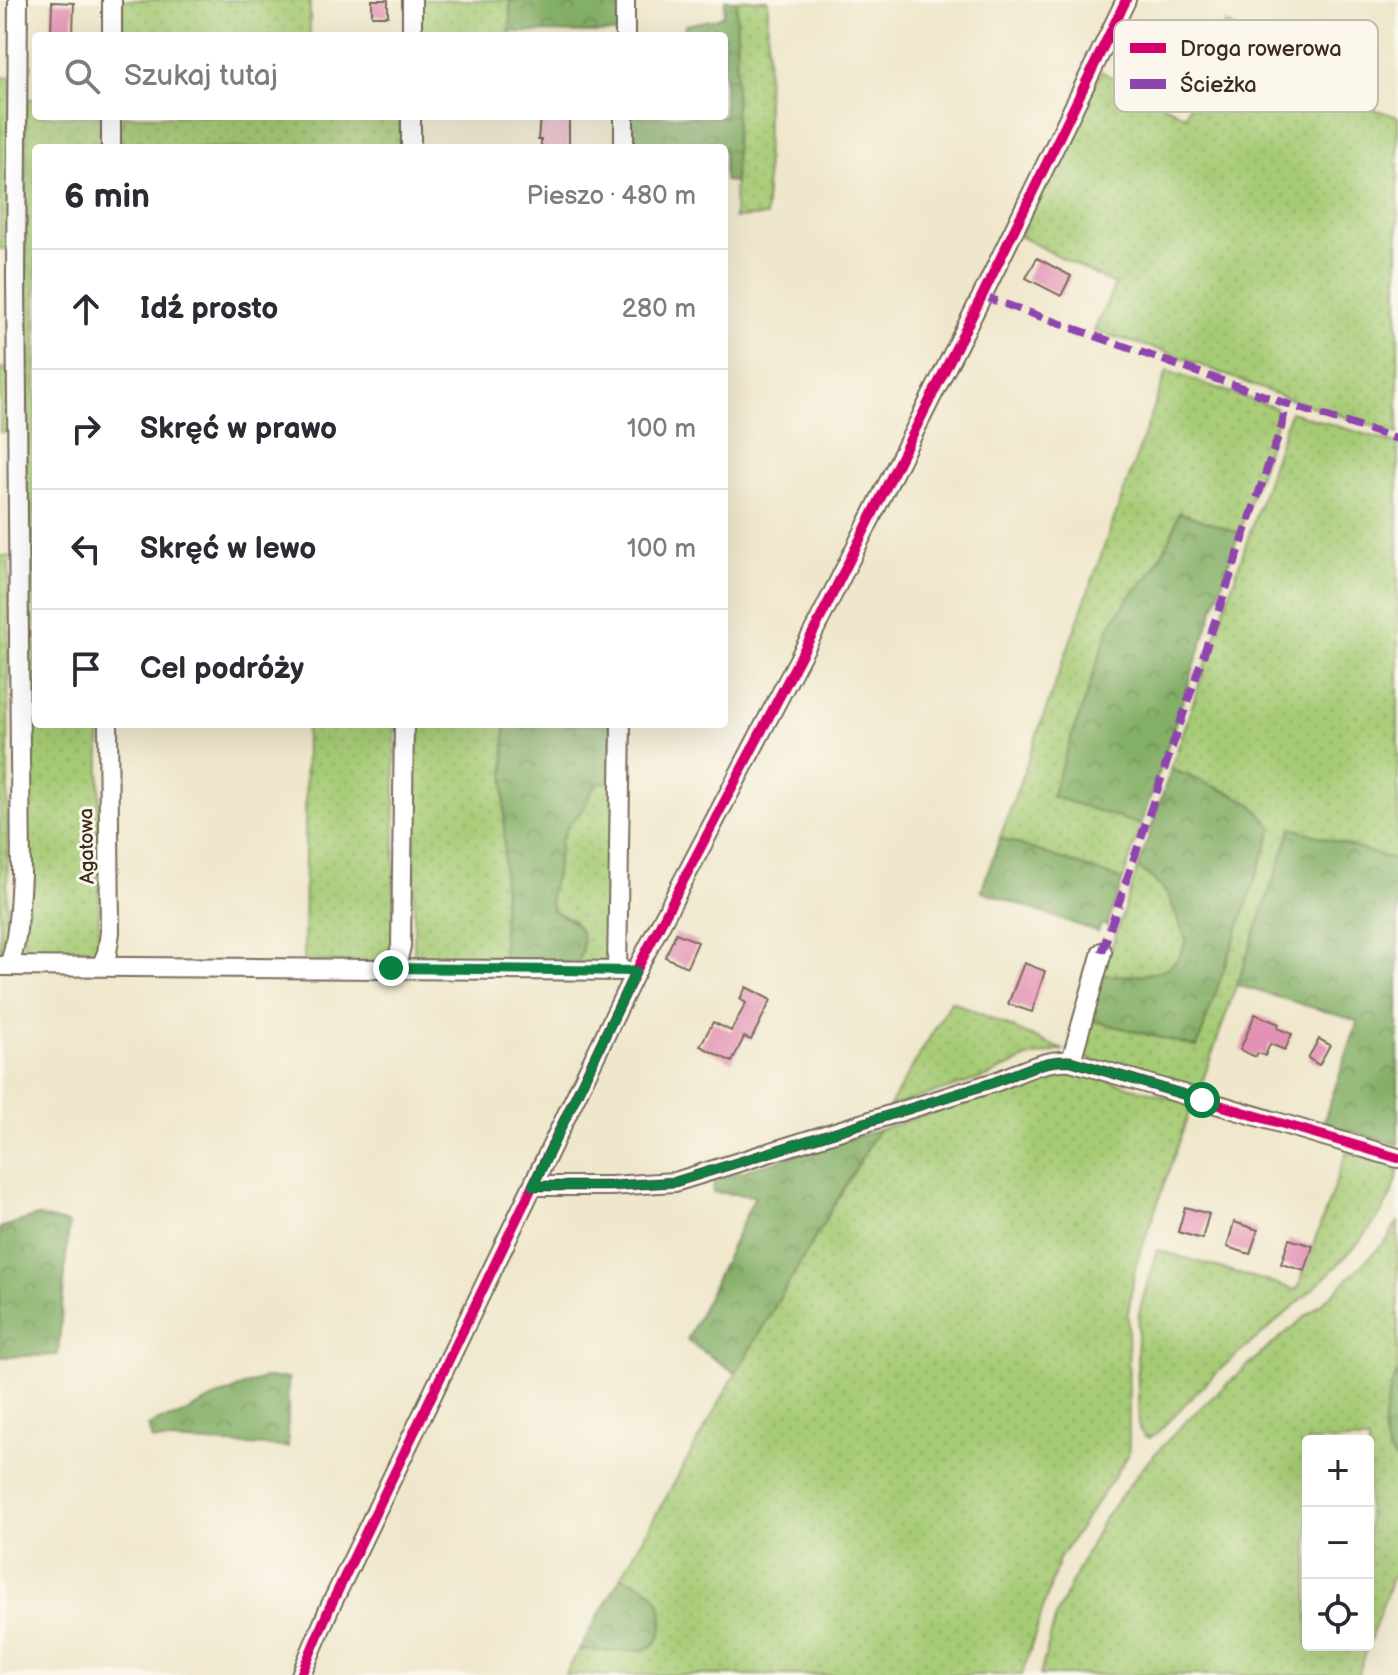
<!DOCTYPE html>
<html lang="pl">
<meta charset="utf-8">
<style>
:root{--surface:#fff;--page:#f7f7f7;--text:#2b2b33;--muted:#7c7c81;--line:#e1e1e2}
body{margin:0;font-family:"Balsamiq Sans",sans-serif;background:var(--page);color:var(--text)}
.controls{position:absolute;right:24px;bottom:24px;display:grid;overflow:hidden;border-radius:8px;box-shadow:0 8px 32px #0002}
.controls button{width:72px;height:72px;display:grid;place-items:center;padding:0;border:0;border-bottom:2px solid var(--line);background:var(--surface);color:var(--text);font:40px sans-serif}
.stop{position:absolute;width:24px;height:24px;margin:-18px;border:6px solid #0b8043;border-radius:50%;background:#fff}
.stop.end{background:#0b8043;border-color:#fff;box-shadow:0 2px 8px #0008}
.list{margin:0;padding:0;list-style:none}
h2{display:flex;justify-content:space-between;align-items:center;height:104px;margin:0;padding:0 32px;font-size:34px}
h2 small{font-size:26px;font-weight:400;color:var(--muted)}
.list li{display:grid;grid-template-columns:52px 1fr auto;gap:24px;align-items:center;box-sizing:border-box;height:120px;padding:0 32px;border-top:2px solid var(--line)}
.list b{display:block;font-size:30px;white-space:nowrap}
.list em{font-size:26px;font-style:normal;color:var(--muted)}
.icon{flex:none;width:44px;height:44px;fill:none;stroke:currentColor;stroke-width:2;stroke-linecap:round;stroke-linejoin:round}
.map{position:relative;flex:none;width:1398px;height:1675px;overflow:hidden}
.search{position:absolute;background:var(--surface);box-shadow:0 8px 32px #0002;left:32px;top:32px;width:696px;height:88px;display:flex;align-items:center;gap:20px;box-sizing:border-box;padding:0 28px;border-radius:8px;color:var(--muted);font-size:30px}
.panel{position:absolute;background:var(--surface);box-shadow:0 8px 32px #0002;left:32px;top:144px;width:696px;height:584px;border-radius:8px}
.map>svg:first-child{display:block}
.grass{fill:url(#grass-dots);stroke:#707a4a;stroke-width:2;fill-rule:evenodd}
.forest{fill:url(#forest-crowns);stroke:#606c42;stroke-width:2}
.building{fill:#e391b4}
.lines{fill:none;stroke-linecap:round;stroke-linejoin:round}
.minor-casing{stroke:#7a6c5b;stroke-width:22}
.minor{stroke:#fff;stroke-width:18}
.quiet{stroke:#8e44ad;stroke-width:8;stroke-dasharray:16 8;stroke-linecap:butt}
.cycleway-casing{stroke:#fbf7ec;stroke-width:15}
.cycleway{stroke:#d6006c;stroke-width:10}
.route{stroke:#0b8043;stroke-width:10}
.labels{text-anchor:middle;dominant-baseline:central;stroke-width:6;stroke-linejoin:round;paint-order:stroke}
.street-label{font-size:20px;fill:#3b2a1e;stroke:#fbf7ec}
.key{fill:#fbf7ec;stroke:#c1baae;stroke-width:2}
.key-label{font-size:22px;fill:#3b2a1e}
</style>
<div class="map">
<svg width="1398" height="1675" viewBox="0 0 1398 1675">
<defs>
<pattern id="grass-dots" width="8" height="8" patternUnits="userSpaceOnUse" patternTransform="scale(2)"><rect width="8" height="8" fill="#a6cb75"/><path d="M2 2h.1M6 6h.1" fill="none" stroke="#90ae65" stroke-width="1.8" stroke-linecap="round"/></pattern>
<pattern id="forest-crowns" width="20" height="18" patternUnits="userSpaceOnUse" patternTransform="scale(2)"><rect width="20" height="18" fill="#84af66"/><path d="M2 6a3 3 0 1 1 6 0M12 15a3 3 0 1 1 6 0" fill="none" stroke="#6d8f53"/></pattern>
</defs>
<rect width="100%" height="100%" fill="#fbf7ec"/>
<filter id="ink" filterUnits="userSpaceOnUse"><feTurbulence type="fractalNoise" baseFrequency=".0125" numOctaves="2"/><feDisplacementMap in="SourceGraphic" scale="16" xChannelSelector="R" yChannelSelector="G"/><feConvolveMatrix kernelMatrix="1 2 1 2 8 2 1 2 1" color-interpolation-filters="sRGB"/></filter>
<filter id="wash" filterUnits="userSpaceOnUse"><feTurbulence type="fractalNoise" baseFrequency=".006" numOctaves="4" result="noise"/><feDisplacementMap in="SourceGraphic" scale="32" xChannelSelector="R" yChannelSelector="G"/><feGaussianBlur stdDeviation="1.8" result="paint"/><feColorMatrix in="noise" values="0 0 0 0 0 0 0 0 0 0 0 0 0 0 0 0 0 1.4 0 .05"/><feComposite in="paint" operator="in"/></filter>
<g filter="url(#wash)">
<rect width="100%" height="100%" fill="#efe7cb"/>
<g class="grass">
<rect x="122" y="0" width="188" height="36"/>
<rect x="420" y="0" width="90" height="36"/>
<path d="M737,0H768L766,216L734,218Z"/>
<path d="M1226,23L1289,59L1305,65L1298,84L1398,117V434L1283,397L1167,352L1094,331L1115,285L1019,236L1102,71L1107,75L1185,116Z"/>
<path d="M0,77L12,78L11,249H0Z"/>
<path d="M26,99H36V116H102V148H36V724H100L99,960H23Z"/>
<path d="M122,116H400V148H121Z"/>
<rect x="0" y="368" width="10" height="64"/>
<path d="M1167,371L1276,408L1277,420L1239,533L1179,512L1173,531L1161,556L1150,575L1132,594L1111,624L1052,795L1141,825L1123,880L1000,838Z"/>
<path d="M1290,412L1398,444V861L1292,828L1199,1091L1079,1057L1090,1020L1197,1047L1253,805L1235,795L1171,769Z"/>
<path d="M0,556H9L7,943L0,952Z"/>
<path d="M306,724H395L394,957L389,962H304Z"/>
<path d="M415,724H505L503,963L419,962L414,957Z"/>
<path d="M599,783H614L613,963H578L574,921L552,910L550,896L556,873L561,840L569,824L583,810L593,788Z"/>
<path d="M1138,868C1148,875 1162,884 1168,895C1175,909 1179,925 1186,939C1184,944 1182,952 1179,957C1164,980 1126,975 1102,975Z"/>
<path d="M951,1001L1063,1050L1027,1058L989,1076L889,1107Z"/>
<path d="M1068,1069L1192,1104L1135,1268L1128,1313L1129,1439L1128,1456L1059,1559L1022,1675H565L579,1650L639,1651L655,1595L643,1586L621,1577L736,1373L878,1130Z"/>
<path d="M1347,1151L1398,1168C1398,1228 1269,1327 1224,1366C1200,1387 1178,1412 1155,1435L1149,1438L1144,1436L1139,1429L1137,1352L1139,1313L1157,1250L1297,1290Z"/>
<path d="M1398,1222V1371C1388,1391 1377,1431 1389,1453C1392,1456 1395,1459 1398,1462V1561L1358,1675H1040L1056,1616L1076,1573L1103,1520L1142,1468L1186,1421L1263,1352L1329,1297L1387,1240ZM1308,1441H1368V1645H1308Z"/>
</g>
<g class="forest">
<path d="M510,0H620L619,33L510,32Z"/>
<path d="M725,0H737L735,182L724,181V148H630V116H724V36H683L685,25L716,19L724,15Z"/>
<path d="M1179,512L1239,533L1141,825L1051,796L1111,624L1132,594L1150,575L1161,556L1173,531Z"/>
<path d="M505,724H615L614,783H599L593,788L583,810L569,824L561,840L556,873L550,896L552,910C579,924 590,931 578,963H503Z"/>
<path d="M1171,769L1235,795L1253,805L1273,828L1197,1047L1090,1020L1102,975C1126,975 1162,980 1178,958C1182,953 1184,945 1186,939L1167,893L1149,875L1138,868Z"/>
<path d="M1292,828L1398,861V1145L1323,1123L1358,1021L1237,985Z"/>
<path d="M1000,838L1123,880L1107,926L1101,924L1098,932L981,891Z"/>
<path d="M878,1130L736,1373L687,1341L755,1196L713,1192L714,1180Z"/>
<path d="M37,1216L69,1224L58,1355L0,1357V1228Z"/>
<path d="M1398,1371V1462C1397,1462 1390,1454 1389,1453C1377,1431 1388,1391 1398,1371Z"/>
<path d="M264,1378H288V1447L152,1440L148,1426L161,1420L179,1416L214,1398Z"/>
<path d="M621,1577C632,1581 648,1585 655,1595C665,1608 666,1639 650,1647C633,1655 598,1650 579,1650Z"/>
</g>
<g id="blocks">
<g class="building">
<rect x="372" y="0" width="16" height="16"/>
<path d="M52,2L74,3L73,34L51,33Z"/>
<path d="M540,116H569V148H541V140H538Z"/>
<path d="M1037,258L1071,276L1061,296L1026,278Z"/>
<path d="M676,933L698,942L687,967L665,957Z"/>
<path d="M1024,963L1045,971L1032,1012L1008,1004Z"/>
<path d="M746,987L771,1000L751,1040L744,1037L732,1062L700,1046L713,1022L731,1031L746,1003L740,999Z"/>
<path d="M1255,1014L1279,1024L1277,1028L1292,1034L1285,1050L1270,1044L1265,1056L1258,1053L1256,1057L1240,1050Z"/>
<path d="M1319,1039L1330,1045L1319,1065L1308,1058Z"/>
<path d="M1185,1207L1209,1214L1202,1239L1178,1232Z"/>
<path d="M1234,1222L1258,1230L1250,1254L1227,1247Z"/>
<path d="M1289,1239L1313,1246L1305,1271L1281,1264Z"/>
</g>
</g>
</g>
<g filter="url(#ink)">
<use href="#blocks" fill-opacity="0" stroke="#7a6c5b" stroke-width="2"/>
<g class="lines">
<g class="minor-casing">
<g id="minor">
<path d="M112,36V0"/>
<path d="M412,36V0"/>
<path d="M625,36V0"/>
<path d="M111,148V116"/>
<path d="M411,148V116"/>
<path d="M624,148V116"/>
<path d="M0,966L636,971"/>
<path d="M9,966C19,936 19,906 21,875L16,277L18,0"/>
<path d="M101,966L107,953L110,932L108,724"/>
<path d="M391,968L398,959L401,946L404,724"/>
<path d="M617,970L621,724"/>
<path d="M1071,1061L1102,952"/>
<path d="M533,1186H610L675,1182L995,1082C1019,1073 1044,1059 1071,1061L1398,1158"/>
<path d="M301,1675L329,1609L636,971L819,621L982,296L1126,0"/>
</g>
</g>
<use href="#minor" class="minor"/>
<g class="quiet">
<path d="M982,296L1293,406L1398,439"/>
<path d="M1102,952L1282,425L1284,415L1282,402"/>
</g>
<g class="cycleway-casing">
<g id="cycleway">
<path d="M533,1186H610L675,1182L995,1082C1019,1073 1044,1059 1071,1061L1398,1158"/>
<path d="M301,1675L329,1609L636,971L819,621L982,296L1126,0"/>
</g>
</g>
<use href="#cycleway" class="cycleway"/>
</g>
</g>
<g class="lines" filter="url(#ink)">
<path class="route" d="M391,968L636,971L533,1186H610L675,1182L995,1082C1019,1073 1044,1059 1071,1061L1202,1100"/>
</g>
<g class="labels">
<g class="street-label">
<text transform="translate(87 846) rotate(-91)">Agatowa</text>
</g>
</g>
<rect x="1114" y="20" width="264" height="92" rx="12" class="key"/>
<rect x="1130" y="43" width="36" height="10" fill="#d6006c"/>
<rect x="1130" y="79" width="36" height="10" fill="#8e44ad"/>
<g class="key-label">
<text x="1180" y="56">Droga rowerowa</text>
<text x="1180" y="92">Ścieżka</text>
</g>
</svg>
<div class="controls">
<button>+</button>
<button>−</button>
<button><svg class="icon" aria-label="locate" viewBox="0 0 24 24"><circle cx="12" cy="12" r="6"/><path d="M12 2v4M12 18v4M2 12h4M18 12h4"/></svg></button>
</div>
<div class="stop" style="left:1202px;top:1100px"></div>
<div class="stop end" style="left:391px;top:968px"></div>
<div class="search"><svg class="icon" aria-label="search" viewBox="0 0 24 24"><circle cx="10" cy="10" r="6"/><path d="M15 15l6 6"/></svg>Szukaj tutaj</div>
<section class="panel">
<h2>6 min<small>Pieszo · 480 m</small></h2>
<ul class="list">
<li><svg class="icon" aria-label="ahead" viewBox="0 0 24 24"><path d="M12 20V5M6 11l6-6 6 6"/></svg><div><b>Idź prosto</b></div><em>280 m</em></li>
<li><svg class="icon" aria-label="right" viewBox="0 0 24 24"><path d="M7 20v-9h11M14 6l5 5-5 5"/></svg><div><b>Skręć w prawo</b></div><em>100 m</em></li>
<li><svg class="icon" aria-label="left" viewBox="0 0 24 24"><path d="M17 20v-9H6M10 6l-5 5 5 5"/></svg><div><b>Skręć w lewo</b></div><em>100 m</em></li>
<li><svg class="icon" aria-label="arrive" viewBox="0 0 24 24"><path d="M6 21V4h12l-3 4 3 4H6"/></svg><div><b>Cel podróży</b></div></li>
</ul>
</section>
</div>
